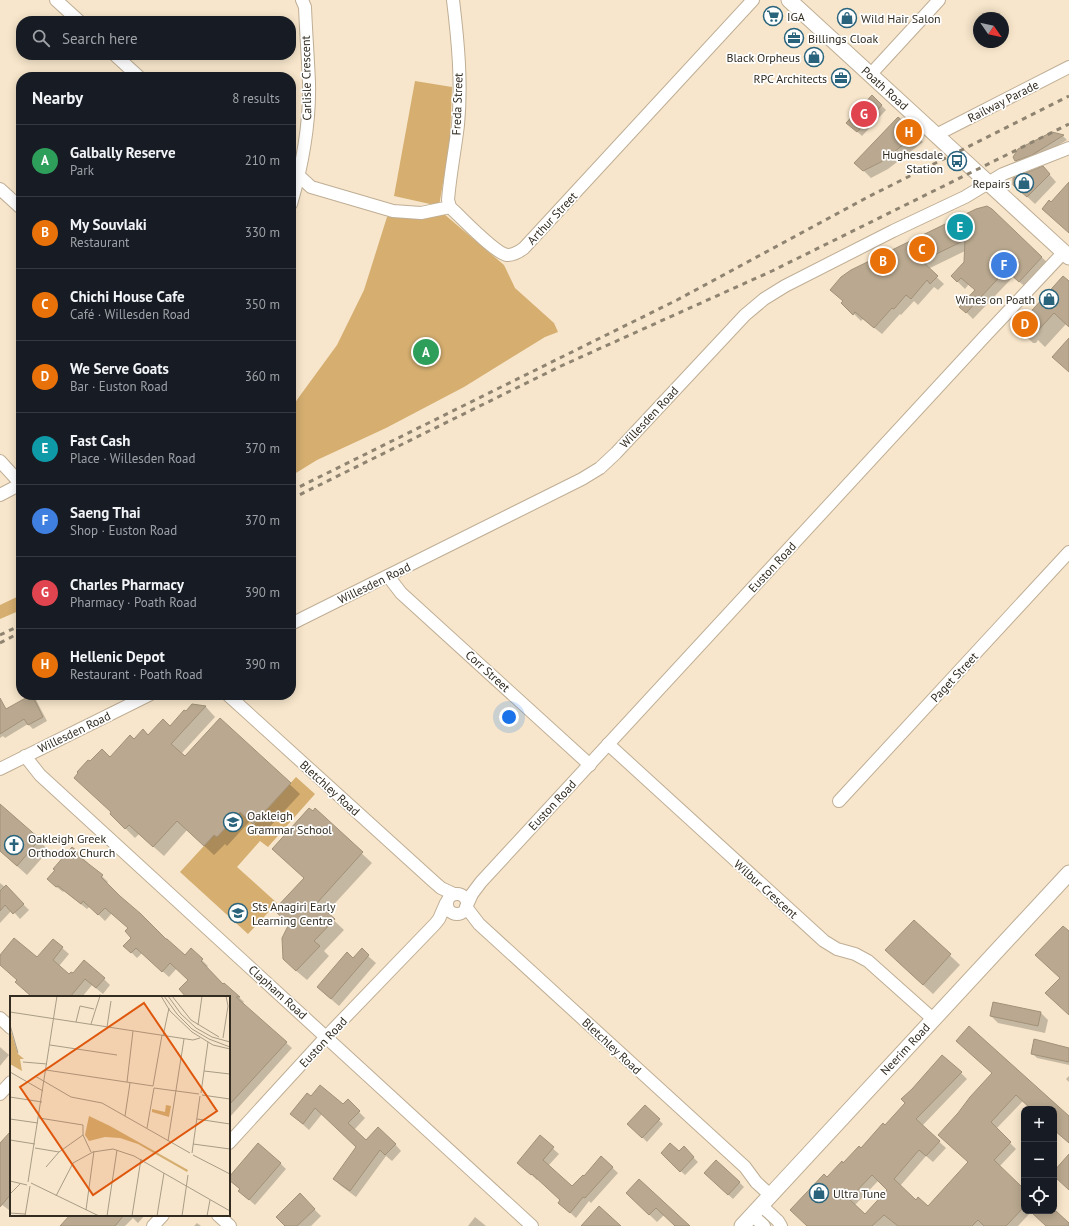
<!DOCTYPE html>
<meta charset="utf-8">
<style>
:root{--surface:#171b24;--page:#242831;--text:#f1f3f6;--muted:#9ea1a6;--line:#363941;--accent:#0f766e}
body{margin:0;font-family:"PT Sans",sans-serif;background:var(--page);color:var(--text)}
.controls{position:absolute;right:12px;bottom:12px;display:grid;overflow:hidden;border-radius:8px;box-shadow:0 2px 10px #0003}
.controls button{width:36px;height:36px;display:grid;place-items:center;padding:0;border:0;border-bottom:1px solid var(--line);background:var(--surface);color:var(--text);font:20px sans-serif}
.compass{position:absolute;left:973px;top:12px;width:36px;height:36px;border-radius:50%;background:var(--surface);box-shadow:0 2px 10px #0003;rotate:124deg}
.you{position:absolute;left:509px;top:717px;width:14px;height:14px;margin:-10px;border:3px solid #fff;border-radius:50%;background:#1a73e8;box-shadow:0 0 0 6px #1a73e833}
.badge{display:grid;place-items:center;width:26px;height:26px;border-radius:50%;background:var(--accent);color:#fff;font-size:13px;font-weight:700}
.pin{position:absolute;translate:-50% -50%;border:2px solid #fff;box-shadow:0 1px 4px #0006}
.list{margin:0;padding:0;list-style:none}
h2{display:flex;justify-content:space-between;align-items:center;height:52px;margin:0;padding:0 16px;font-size:17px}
h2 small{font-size:13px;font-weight:400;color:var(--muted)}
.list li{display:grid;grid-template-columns:26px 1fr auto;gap:12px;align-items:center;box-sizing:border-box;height:72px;padding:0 16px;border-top:1px solid var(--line)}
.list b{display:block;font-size:15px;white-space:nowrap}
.list p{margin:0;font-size:13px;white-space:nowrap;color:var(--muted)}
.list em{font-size:13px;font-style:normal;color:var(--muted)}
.icon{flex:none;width:22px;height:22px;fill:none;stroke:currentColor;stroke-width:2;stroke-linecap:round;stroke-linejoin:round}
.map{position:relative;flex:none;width:1069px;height:1226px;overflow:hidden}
.search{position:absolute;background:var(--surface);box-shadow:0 2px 10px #0003;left:16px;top:16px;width:280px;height:44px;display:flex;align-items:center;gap:10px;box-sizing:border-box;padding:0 14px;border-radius:16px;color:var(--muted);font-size:15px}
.panel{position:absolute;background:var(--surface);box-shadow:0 2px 10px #0003;left:16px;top:72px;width:280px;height:628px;border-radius:16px}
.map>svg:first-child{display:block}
.green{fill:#d5ae70}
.shadow{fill:#0003;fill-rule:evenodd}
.building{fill:#baa990;stroke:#a19178;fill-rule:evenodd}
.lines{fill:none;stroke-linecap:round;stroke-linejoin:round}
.minor-casing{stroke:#bfae95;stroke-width:14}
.tertiary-casing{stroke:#bfae95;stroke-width:17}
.minor{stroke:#fff;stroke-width:12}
.tertiary{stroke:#fff;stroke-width:15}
.rail{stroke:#8f8471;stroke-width:3;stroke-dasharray:5 5;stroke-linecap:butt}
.labels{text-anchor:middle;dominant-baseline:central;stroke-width:3.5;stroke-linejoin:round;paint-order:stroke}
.poi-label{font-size:12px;fill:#322c21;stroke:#fff;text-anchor:start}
.street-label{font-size:12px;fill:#322c21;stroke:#fff}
.inset-road{fill:none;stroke:#a89c87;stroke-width:1}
.view{fill:#df570d;fill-opacity:0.15;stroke:#df570d;stroke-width:2}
.inset-edge{fill:none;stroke:#322c21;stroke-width:2}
</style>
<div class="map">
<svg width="1069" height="1226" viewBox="0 0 1069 1226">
<rect width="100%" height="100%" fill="#f7e6cb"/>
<g class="green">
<path d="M415,81L452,87L450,142L439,206L394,196Z"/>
<path d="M444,214L504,265L515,288L554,323L558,332L545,337L464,387L386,428L317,460L291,476V408L337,345L364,290L387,217Z"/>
<path d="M21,595V610L0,619V605Z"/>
<path d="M296,777L315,794L268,847L260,841L237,867L277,903L248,934L180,872L214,835L217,837L240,812L254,824Z"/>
</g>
<g class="shadow">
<path d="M872,96L886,110L862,136L848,123Z"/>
<path d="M1052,133L1063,136L1067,140L1036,158L1020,165L1016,161Z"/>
<path d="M916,135L923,142L888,169L871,178L856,163Z"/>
<path d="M1043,167L1056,182L1035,204L1022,192Z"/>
<path d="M991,210L1049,264L1027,288L1013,277L973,319L961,307L976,290L969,284L965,289L952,276L965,262V251L928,269L944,284L938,290L934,287L918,305L914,301L901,315L900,314L882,334L863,319L861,321L843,303Z"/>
<path d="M1069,282V326L1066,324L1045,347L1038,340L1036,343H1033L1017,328Z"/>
<path d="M31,696L36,700L47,721L33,729L28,724L5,738L3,736L0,738V714Z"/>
<path d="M192,705L206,707L215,717L181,754L185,758L220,719L300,794L264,833L250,821L227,846L225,844L214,855L187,830L164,856L139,834L135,838L121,824L112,813L90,763L110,758L134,741L170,727Z"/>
<path d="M0,806L49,850L27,875L0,851Z"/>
<path d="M315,810L372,863L326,913L344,930L324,951L329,956L307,980L294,969L290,925L305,879L313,812Z"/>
<path d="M72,848L88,863L87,864L102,876L108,882L106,884L166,941L185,956L202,960L208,966L206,968L223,985L238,996L244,1002L242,1004L292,1048L229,1118V997H188L189,980L177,968L169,977L142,953L137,958L125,946L132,938L129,928L112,913L105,921L90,906L87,909L64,891L63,892L54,885Z"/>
<path d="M0,883L5,887H6L29,910L20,919L12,910L0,923Z"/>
<path d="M914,921L960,965L933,994L896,960Z"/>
<path d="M53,940L69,954L59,966L69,976L104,979L110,985L103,994L92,985L82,997H32L18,980L0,964V956L37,958Z"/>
<path d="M368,956L376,963L339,1006L325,994L354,959Z"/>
<path d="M100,994L104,997H97Z"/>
<path d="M1041,1013L1048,1020L1045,1033L998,1023L991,1016Z"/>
<path d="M0,1047L9,1055L0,1066Z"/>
<path d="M964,1047L1069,1118V1143L1054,1129V1109H1032L1023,1101L996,1129L1016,1149L999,1167L1021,1187L1024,1183V1211H1054V1210L1069,1224V1226H1047L1031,1212L1018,1226H808L827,1178L885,1126L961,1073L967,1079L922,1126L946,1148L933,1162L926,1156L900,1186L916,1201L928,1208L969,1163L993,1074ZM879,1180L888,1190L865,1215L855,1205Z"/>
<path d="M1069,1049V1065L1037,1058L1032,1053Z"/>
<path d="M1069,1076V1082L1066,1079Z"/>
<path d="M311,1098L343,1105L348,1101L365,1118L354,1130L366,1141L395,1144L401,1151L392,1161L386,1156L356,1197L340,1185L334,1178L357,1147L322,1114L309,1130L291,1114Z"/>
<path d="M645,1107L663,1124L647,1142L629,1124Z"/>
<path d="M11,1136V1208L9,1210L1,1204L0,1205V1144Z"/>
<path d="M540,1137L559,1154L548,1166L572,1188L584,1177L601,1157L618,1173L591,1203L589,1201L576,1218L565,1208L561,1200L538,1179L537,1180L524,1168Z"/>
<path d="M684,1148L698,1162L685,1175L662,1153H679Z"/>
<path d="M280,1163L286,1169L255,1205L246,1197L241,1190L229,1179Z"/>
<path d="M710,1178L739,1182L744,1187L733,1199Z"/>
<path d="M639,1180L688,1226H676L664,1215L657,1222L634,1200Z"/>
<path d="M300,1195L321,1216L311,1226H286Z"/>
<path d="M81,1215H145L138,1223L133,1218L125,1226H61Z"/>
<path d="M475,1217L486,1226H468Z"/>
<path d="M197,1223L201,1226H194Z"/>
</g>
<g class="building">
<path d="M872,95L882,105L857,132L846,123Z"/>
<path d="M898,117L917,134L881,162L863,171L854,163Z"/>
<path d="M1052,132L1064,135L1032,155L1015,161L1013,157L1018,149Z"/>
<path d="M1043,166L1050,174L1027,197L1013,185V178Z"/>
<path d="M1069,182V233L1042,209L1049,200L1051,202Z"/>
<path d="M987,206L992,209L1042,257L1019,282L1006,270L966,313L959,307L975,290L961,278L957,282L951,276L964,262L965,240L922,261L938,276L930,284L927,280L911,299L906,295L894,309L892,308L874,328L855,312L853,315L841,303L843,301L830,290L841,277L851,270L976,209Z"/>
<path d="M1063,276L1069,281V327L1054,313L1033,336L1027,330L1024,332H1020L1016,328Z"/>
<path d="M1069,338V372L1052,357Z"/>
<path d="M31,695H32L43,717L28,725L24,719L0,734V698L6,709Z"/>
<path d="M192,704L206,706L171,744L185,756L220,718L291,783L253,824L240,812L217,837L214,835L204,846L177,821L153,847L129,825L125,829L110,814L111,812L74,778L78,773L77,772L88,760L90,761L102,749L110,757L130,735L134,739L143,729L148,735L163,719L170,726L184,710L186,711Z"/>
<path d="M0,804L40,839L17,866L0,851Z"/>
<path d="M309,808L313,811L315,808L363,852L317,903L335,919L314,941L320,946L296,971L283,959L282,938L289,924L274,910L304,878L272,849Z"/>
<path d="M72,847L83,856L81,858L103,875L101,877L120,896L141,914L166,939H167L185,955L191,948L203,959L201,961L223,984L224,983L240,997H236L287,1042L229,1105V997H186L179,989L188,980L170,963L162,972L136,948L131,953L123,946L131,938L125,931L128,928L105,908L98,915L83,901L81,904L58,886L56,887L47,879L55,870L53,869Z"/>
<path d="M6,885L24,904L13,914L5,905L0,911V891Z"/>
<path d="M914,920L951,954L923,985L885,950Z"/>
<path d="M1063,926L1069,931V1015L1045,993L1060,978L1035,955Z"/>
<path d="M14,938L37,957L53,939L63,947L53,960L69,974L71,972L73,973L84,960L105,978L96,988L85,979L70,997H32L15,982L17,980L0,965V955Z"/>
<path d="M362,948L369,955L331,999L317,987L347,952L353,958Z"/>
<path d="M993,1002L1041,1012L1038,1026L990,1016Z"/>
<path d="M969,1026L1069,1116V1143L1054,1130V1109H1031L1016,1095L991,1122L1011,1142L994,1160L1024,1189V1207L1006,1226H984L978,1220L972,1226H898L884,1215L872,1226H807L790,1210L824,1174L827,1177L842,1161L843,1163L859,1146L861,1148L883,1123L885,1125L905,1103L901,1099L912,1089L942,1055L962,1072L916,1119L940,1141L926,1156L919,1150L894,1179L916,1200L918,1197L928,1206L968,1162L938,1135L958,1113L970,1097L992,1073L956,1041ZM872,1175L887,1190L865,1214L849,1199Z"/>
<path d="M1034,1039L1069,1048V1062L1031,1054Z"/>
<path d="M320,1085L343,1104L348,1099L360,1111L348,1123L366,1140L378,1127L396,1144L385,1155L380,1150L350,1191L333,1179L356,1147L315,1108L303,1124L290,1114L307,1093L311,1096Z"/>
<path d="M645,1105L660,1119L642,1138L627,1124Z"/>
<path d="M11,1131V1194L0,1207V1143Z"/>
<path d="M540,1135L554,1147L543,1160L572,1186L583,1175L584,1176L601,1156L613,1167L585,1198L583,1197L570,1213L558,1203L560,1200L532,1174L531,1175L517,1163Z"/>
<path d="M258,1143L281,1163L249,1200L238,1191L240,1189L229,1180V1177Z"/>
<path d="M670,1143L679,1151L684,1146L694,1157L680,1172L661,1153Z"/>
<path d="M1069,1154V1190L1054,1176V1171Z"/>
<path d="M716,1160L740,1182L728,1195L704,1173Z"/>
<path d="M639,1179L690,1226H675L656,1208L649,1215L626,1193Z"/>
<path d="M300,1193L315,1209L297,1226H285L276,1217Z"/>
<path d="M599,1206L621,1226H581Z"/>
<path d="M1030,1211H1056L1069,1223V1226H1046Z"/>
<path d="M70,1215H124L115,1226H60Z"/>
</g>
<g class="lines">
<g class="minor-casing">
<g id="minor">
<path d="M56,0L79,21"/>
<path d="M453,0C458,41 462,83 458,125C455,150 450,175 448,200L450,207L453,210C463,219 495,253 507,255C514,255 519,252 524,248L753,0"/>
<path d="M115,55L139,77"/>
<path d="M870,75L939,0"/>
<path d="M936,135L1069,67"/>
<path d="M298,175L311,187L393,211L421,213L450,207"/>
<path d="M0,189L21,208"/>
<path d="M291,204C302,166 310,123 309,83C308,58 306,32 305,7L302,0"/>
<path d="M0,461L21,484"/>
<path d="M0,495L21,484"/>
<path d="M388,576L401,593L590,765"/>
<path d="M291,624L582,479L600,468L616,453L745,315L764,299L785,286L893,231L965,197L1003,174L1069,148"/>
<path d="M228,695L433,881L441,888L454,894"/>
<path d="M608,744L824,941L837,949L855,954L868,961L933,1019"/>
<path d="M25,756L40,775L532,1226"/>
<path d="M0,769L149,695"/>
<path d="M839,801L1069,552"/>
<circle cx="457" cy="904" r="10"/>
<path d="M467,905L472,894L481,882L985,336L1064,252"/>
<path d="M466,907L479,924L745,1167L756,1182L770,1195"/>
<path d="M0,1018L11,1028"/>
<path d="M0,1094L11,1082"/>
<path d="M229,1143L326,1037L435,924L439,919L446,903"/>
<path d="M761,1205L778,1221L781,1226"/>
<path d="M218,1215L230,1226"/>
<path d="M752,1215L764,1226"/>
<path d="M153,1226L163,1215"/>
</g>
</g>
<g class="tertiary-casing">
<g id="tertiary">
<path d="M789,0L1069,257"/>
<path d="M742,1226L1069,873"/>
</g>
</g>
<use href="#minor" class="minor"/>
<use href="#tertiary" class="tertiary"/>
<g class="rail">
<path d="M291,491L677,300L866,198L1069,96"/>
<path d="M291,499L561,366L772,271L1069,124"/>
<path d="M0,635L21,625"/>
<path d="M0,643L21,632"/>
</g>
</g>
<defs>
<g id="supermarket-ring" transform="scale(1)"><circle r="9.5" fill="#fff" stroke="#29637c" stroke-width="1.5"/><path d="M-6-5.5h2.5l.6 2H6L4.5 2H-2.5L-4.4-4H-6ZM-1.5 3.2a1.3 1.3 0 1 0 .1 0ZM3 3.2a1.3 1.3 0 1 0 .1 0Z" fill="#29637c"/></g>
<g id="shop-ring" transform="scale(1)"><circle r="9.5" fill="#fff" stroke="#29637c" stroke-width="1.5"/><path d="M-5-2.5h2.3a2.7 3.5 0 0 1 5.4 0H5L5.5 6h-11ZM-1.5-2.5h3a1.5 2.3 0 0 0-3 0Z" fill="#29637c"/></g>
<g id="office-ring" transform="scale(1)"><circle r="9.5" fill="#fff" stroke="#29637c" stroke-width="1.5"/><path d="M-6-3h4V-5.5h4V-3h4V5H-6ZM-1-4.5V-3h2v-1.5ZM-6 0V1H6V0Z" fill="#29637c"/></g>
<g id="bus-ring" transform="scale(1)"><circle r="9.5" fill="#fff" stroke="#29637c" stroke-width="1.5"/><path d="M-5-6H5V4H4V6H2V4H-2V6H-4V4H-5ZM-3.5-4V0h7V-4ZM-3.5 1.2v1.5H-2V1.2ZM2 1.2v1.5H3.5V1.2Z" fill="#29637c"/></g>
<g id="school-ring" transform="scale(1)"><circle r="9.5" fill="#fff" stroke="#29637c" stroke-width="1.5"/><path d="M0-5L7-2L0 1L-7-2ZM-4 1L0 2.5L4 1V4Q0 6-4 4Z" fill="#29637c"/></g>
<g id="church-ring" transform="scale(1)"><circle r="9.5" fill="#fff" stroke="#29637c" stroke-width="1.5"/><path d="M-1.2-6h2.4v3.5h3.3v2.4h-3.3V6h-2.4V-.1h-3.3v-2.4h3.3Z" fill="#29637c"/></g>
</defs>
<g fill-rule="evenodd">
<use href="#supermarket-ring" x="773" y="16"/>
<use href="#shop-ring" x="847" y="18"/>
<use href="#office-ring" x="794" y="38"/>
<use href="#shop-ring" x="814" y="57"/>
<use href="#office-ring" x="841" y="78"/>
<use href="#bus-ring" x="957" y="161"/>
<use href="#shop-ring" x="1024" y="183"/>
<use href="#shop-ring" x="1049" y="299"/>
<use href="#school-ring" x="233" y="822"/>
<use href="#church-ring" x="14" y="845"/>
<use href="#school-ring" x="238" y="913"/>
<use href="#shop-ring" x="819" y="1193"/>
</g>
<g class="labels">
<g class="poi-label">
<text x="787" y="16">IGA</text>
<text x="861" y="18">Wild Hair Salon</text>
<text x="808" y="38">Billings Cloak</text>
<text x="800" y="57" text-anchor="end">Black Orpheus</text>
<text x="827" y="78" text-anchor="end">RPC Architects</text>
<text x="943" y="154" text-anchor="end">Hughesdale<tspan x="943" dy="14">Station</tspan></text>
<text x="1010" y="183" text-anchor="end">Repairs</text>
<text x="1035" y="299" text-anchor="end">Wines on Poath</text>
<text x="247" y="815">Oakleigh<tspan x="247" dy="14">Grammar School</tspan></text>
<text x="28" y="838">Oakleigh Greek<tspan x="28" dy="14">Orthodox Church</tspan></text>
<text x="252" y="906">Sts Anagiri Early<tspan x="252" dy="14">Learning Centre</tspan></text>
<text x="833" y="1193">Ultra Tune</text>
</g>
<g class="street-label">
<text transform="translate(306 78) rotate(-91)">Carlisle Crescent</text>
<text transform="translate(885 88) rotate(42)">Poath Road</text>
<text transform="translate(1003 101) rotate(-27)">Railway Parade</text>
<text transform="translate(457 104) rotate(-88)">Freda Street</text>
<text transform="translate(552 218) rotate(-47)">Arthur Street</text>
<text transform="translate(649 417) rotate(-47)">Willesden Road</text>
<text transform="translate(772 567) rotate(-47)">Euston Road</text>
<text transform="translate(374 583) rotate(-26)">Willesden Road</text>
<text transform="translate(488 671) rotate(42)">Corr Street</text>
<text transform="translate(954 677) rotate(-47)">Paget Street</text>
<text transform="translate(74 732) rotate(-26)">Willesden Road</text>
<text transform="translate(330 788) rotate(42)">Bletchley Road</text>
<text transform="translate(552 805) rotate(-47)">Euston Road</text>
<text transform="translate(766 889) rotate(42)">Wilbur Crescent</text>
<text transform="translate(278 992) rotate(42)">Clapham Road</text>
<text transform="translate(323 1042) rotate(-47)">Euston Road</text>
<text transform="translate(612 1046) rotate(43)">Bletchley Road</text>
<text transform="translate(905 1049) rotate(-47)">Neerim Road</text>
</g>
</g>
<g transform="translate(10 996)">
<rect width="220" height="220" fill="#f7e6cb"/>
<path d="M0,32L8,58L14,63H10L12,75L0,68ZM156,109L161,110L159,121L142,116V113L155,116ZM79,120L100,130L178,174L177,176L128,148L110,142L95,141L79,145L75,139Z" fill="#d5ae70"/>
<path class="inset-road" d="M151,0L160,15L182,36L203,49L220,53M154,0L167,18L182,33L199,43L220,51M158,0L171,18L186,32L202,41L220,46M162,0L181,24L209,41M0,16L183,44L190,42M66,26L70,10L84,13M81,28L90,0M0,29L8,57M188,29L192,0M97,31L101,5M153,40L159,12M213,42L218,10L216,0M40,49L107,59M13,66L37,68M36,74L143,90M194,75L220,78M0,76L33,95M25,80L61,101L92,107L180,157M117,86L123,35M143,90L152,39M144,92L189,98M191,97L198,46M192,99L220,103M0,101L32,106M115,120L120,87M29,122L73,129V139M0,123L28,127M187,123L220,128M137,132L144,92M73,139L81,156M0,144L25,148M158,145L174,43M183,148L220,153M25,152L49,156L73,139M182,157L190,100M183,159L220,178M36,171L49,156M0,185L17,189M18,186L47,0M21,187L89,220M0,198L11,187M46,200L63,167L83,156L103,153L124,160L220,215M76,214L84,155M0,217L15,218M15,220L20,190M97,220L107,154M122,220L131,163M147,220L154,177M172,220L178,179M197,220L200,204"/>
<path class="view" d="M134,7L207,115L83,199L10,91Z"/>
<rect width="220" height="220" class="inset-edge"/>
</g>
</svg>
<div class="controls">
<button>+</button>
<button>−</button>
<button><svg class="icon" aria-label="locate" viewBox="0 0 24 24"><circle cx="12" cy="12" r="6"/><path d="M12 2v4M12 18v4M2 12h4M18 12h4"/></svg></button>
</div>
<svg class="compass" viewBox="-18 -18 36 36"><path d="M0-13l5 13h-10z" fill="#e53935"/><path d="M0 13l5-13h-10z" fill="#9ea1a6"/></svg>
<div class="you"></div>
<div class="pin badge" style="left:426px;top:352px;background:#2e9e5b">A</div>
<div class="pin badge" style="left:883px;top:261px;background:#e8710a">B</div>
<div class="pin badge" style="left:922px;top:249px;background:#e8710a">C</div>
<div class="pin badge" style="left:1025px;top:324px;background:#e8710a">D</div>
<div class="pin badge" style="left:960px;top:227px;background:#0f9aa8">E</div>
<div class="pin badge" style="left:1004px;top:265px;background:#3f7fe0">F</div>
<div class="pin badge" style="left:864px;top:114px;background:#e0444e">G</div>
<div class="pin badge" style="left:909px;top:132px;background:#e8710a">H</div>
<div class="search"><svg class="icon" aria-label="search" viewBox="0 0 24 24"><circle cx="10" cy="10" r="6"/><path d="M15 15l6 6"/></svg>Search here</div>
<section class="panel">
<h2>Nearby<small>8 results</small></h2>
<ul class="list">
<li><span class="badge" style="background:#2e9e5b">A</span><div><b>Galbally Reserve</b><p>Park</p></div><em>210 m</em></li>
<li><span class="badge" style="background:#e8710a">B</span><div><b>My Souvlaki</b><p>Restaurant</p></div><em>330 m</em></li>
<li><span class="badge" style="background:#e8710a">C</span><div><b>Chichi House Cafe</b><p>Café · Willesden Road</p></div><em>350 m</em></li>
<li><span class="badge" style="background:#e8710a">D</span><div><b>We Serve Goats</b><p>Bar · Euston Road</p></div><em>360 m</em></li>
<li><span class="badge" style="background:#0f9aa8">E</span><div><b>Fast Cash</b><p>Place · Willesden Road</p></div><em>370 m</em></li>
<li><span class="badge" style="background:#3f7fe0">F</span><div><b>Saeng Thai</b><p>Shop · Euston Road</p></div><em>370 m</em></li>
<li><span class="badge" style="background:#e0444e">G</span><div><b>Charles Pharmacy</b><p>Pharmacy · Poath Road</p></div><em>390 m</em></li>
<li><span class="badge" style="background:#e8710a">H</span><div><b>Hellenic Depot</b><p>Restaurant · Poath Road</p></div><em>390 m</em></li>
</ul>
</section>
</div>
